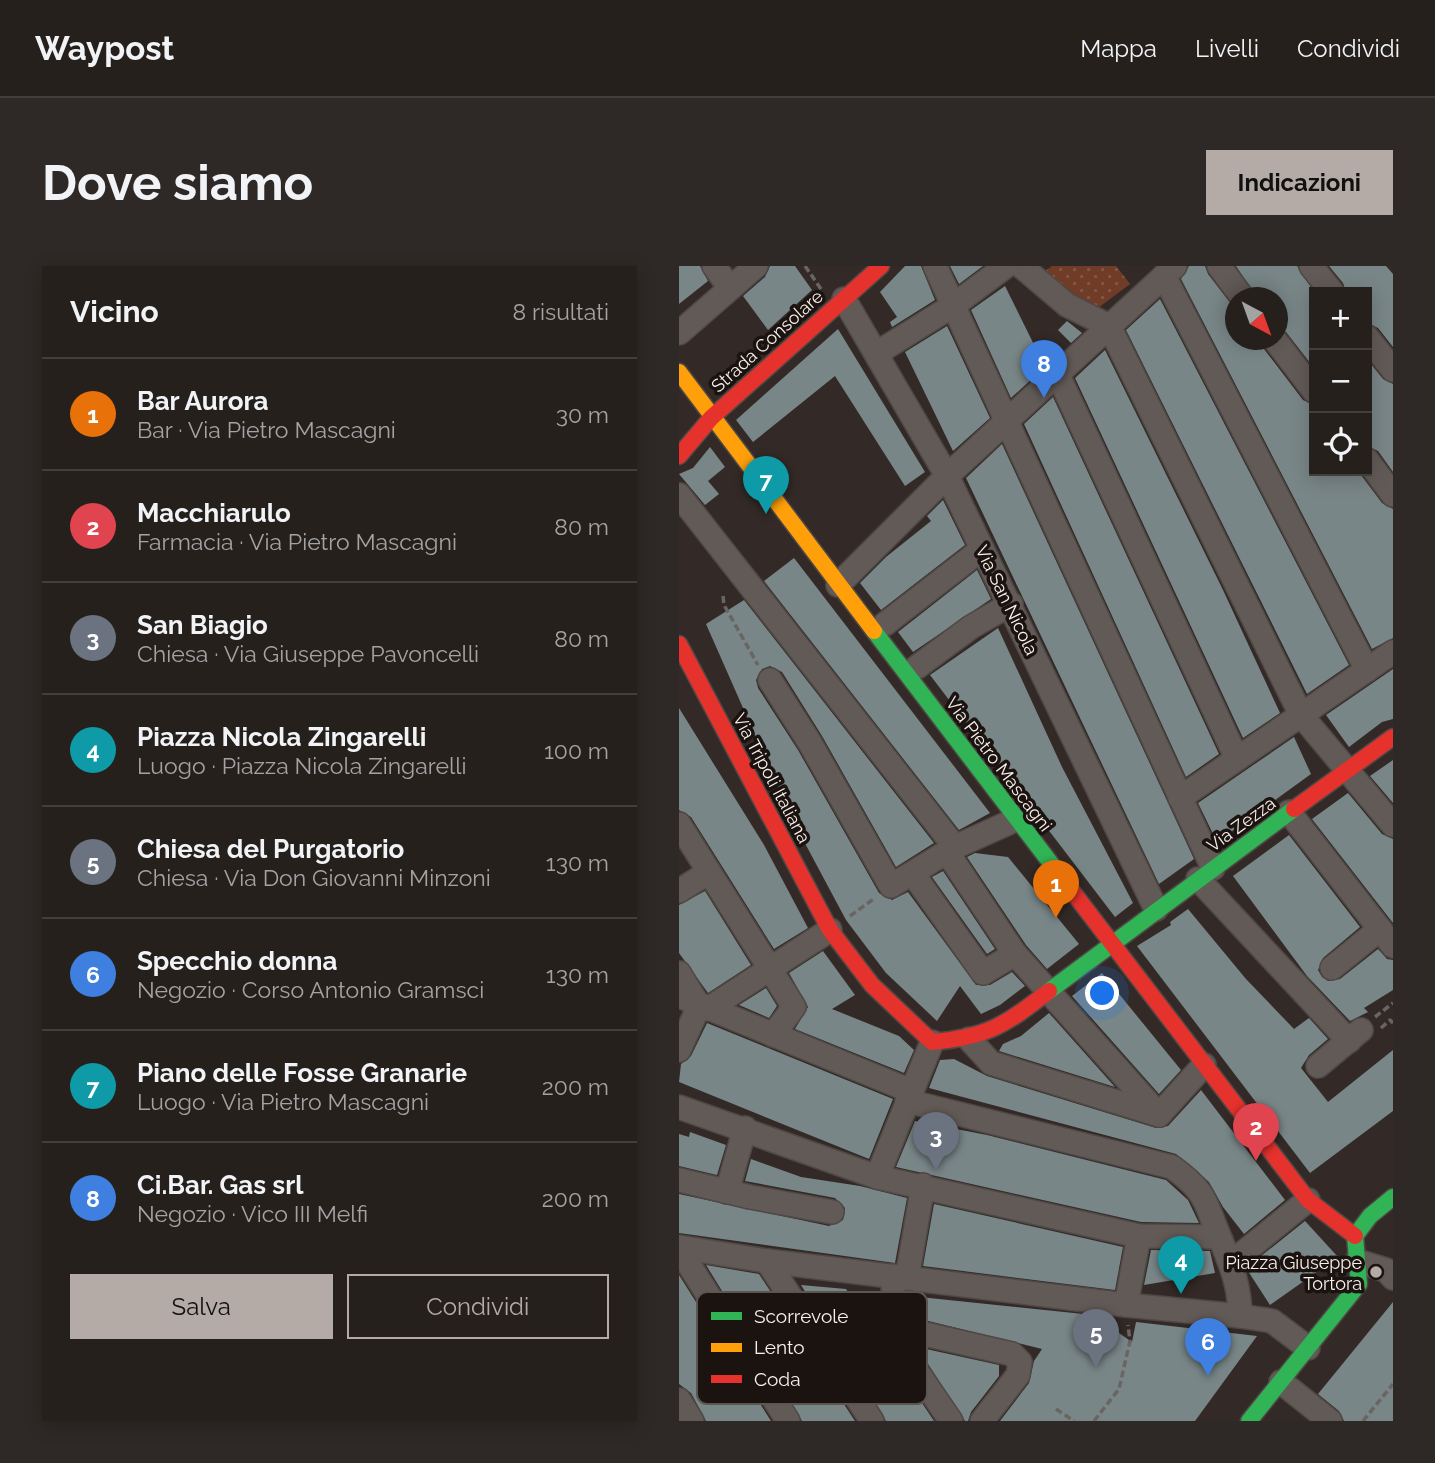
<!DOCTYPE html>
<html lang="it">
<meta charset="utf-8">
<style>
:root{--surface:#26201d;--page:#2e2826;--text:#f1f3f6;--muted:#a4a3a4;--line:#423e3b;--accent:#b4aaa6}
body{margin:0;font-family:Raleway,sans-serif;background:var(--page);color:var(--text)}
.controls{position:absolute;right:21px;top:21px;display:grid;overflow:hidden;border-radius:0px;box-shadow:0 4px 18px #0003}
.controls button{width:63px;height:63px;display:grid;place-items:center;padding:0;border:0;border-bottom:2px solid var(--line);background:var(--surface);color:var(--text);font:35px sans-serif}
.compass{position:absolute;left:546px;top:21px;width:63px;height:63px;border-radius:50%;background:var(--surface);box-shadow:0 4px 18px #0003;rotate:139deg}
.you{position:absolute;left:424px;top:728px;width:24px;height:24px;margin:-18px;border:5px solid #fff;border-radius:50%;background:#1a73e8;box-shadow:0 0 0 10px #1a73e833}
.badge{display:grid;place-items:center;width:46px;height:46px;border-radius:50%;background:var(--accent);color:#fff;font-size:23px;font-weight:700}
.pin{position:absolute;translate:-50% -58px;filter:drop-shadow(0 2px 4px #0008)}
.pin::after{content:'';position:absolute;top:37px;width:24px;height:21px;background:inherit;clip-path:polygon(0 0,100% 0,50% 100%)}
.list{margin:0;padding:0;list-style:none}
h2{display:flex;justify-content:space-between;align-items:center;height:91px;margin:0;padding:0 28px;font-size:30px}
h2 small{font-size:23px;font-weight:400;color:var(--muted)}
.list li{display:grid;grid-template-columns:46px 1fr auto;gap:21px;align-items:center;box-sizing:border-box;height:112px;padding:0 28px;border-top:2px solid var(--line)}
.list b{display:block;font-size:26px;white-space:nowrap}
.list p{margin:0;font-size:23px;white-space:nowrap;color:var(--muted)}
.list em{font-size:23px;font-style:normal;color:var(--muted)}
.actions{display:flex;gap:14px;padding:21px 28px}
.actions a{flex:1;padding:16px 0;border:2px solid var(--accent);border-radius:0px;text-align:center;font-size:24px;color:var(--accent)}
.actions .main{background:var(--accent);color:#111}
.icon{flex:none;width:38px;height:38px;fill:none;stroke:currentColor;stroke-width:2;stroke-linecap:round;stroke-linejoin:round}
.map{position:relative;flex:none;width:714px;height:1155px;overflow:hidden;border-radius:0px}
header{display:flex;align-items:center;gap:42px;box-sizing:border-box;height:98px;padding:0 35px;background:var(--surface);border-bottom:2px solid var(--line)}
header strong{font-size:33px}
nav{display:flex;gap:38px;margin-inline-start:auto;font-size:24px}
.intro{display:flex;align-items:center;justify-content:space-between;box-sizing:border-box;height:168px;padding:0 42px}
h1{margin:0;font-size:49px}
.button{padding:18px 32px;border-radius:0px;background:var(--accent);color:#111;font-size:24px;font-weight:700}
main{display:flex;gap:42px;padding:0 42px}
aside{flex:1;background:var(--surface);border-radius:0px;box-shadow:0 4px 18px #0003}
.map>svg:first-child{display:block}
.garden{fill:url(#garden-dots)}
.building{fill:#798688}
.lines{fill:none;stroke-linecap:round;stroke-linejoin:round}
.street-casing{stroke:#4f4844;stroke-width:26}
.fast-casing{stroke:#4f4844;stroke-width:19}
.slow-casing{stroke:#4f4844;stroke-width:19}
.jam-casing{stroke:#4f4844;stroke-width:19}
.path{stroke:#6a6462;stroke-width:3.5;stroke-dasharray:7 3.5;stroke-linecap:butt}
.street{stroke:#625a57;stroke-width:23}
.fast{stroke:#30b455;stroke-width:16}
.slow{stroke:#ff9f0a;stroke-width:16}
.jam{stroke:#e5322d;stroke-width:16}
.poi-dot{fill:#b4aaa6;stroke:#1a1310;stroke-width:2.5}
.labels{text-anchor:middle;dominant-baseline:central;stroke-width:7;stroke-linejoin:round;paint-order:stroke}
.street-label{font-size:18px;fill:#faefea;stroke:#1a1310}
.poi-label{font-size:18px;fill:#faefea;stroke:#1a1310;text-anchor:end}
.key{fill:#1a1310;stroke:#5d5551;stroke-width:2}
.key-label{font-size:19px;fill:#faefea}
</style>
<header>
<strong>Waypost</strong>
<nav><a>Mappa</a><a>Livelli</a><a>Condividi</a></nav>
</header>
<div class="intro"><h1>Dove siamo</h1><a class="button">Indicazioni</a></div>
<main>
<aside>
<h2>Vicino<small>8 risultati</small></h2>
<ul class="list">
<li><span class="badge" style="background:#e8710a">1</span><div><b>Bar Aurora</b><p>Bar · Via Pietro Mascagni</p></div><em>30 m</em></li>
<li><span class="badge" style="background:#e0444e">2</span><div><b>Macchiarulo</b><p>Farmacia · Via Pietro Mascagni</p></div><em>80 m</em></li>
<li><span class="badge" style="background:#6b7280">3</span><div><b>San Biagio</b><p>Chiesa · Via Giuseppe Pavoncelli</p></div><em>80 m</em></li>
<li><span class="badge" style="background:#0f9aa8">4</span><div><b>Piazza Nicola Zingarelli</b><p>Luogo · Piazza Nicola Zingarelli</p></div><em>100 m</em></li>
<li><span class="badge" style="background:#6b7280">5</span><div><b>Chiesa del Purgatorio</b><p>Chiesa · Via Don Giovanni Minzoni</p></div><em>130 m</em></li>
<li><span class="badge" style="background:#3f7fe0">6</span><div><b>Specchio donna</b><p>Negozio · Corso Antonio Gramsci</p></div><em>130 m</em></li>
<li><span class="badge" style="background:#0f9aa8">7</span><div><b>Piano delle Fosse Granarie</b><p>Luogo · Via Pietro Mascagni</p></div><em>200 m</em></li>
<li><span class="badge" style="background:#3f7fe0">8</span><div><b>Ci.Bar. Gas srl</b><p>Negozio · Vico III Melfi</p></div><em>200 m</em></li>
</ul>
<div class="actions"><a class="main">Salva</a><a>Condividi</a></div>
</aside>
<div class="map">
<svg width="714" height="1155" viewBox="0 0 714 1155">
<defs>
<pattern id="garden-dots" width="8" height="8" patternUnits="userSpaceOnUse" patternTransform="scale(1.75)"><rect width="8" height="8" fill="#703c27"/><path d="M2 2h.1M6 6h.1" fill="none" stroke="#855846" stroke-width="1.8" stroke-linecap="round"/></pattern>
</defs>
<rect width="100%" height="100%" fill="#332a27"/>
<path class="garden" d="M373,0H437L451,18L419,42L393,32L361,9Z"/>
<g class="building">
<path d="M0,0H21L29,15L0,38Z"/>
<path d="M91,0H116L133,24L89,64L64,30L86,11Z"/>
<path d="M226,0H242L256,34L213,61L211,56L218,51L201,26Z"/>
<path d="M271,0H304L280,18Z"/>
<path d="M510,0H526L529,8L556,43V74H582L585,83L624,134L635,139V205H679L703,237L714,243V372L693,383L502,13Z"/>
<path d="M557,0H618L635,26V102L607,66L598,61V32H578Z"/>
<path d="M650,0H707L714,8V81L699,62L688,57V26H667L664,17Z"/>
<path d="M326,20L366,101L332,132L292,44Z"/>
<path d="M481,33L670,399L628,428L447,64Z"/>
<path d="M388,55L403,67L392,77L379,64Z"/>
<path d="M268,60L311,152L274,185L226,86Z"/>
<path d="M159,63L246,206L226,220L156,110L74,176L57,154Z"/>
<path d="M426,84L544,324L601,447L564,472L396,112Z"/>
<path d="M688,93L704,113L714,118V206L699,185L688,180Z"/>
<path d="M374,131L540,488L507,511L345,158Z"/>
<path d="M323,178L515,593L480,618L287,212Z"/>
<path d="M31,181L46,201L29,215L40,228L26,239L0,208L14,202Z"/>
<path d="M264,234L286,279L202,344L181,317L207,291L252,255L248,250Z"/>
<path d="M115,292L311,547L280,564L85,315Z"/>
<path d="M298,304L312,333L234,386L219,366Z"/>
<path d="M65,334L255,577L217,601L143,470L103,406L91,400L83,403L77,414L79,422L119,484L200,627L213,634L229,626L297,719H311L333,706L346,720L321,739L302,748L281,720L258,755L207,707L167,654L113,553L27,358Z"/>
<path d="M319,362L383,501L454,637L436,651L251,409Z"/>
<path d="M714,403V453L703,456L670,481L647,449Z"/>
<path d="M0,442L85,579L129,662L95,683L12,551L0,544Z"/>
<path d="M615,471L632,508L538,576L519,537Z"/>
<path d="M714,494V537L691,510Z"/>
<path d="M669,527L703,568L714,573V657L633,553Z"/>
<path d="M610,569L681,661L644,692L639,704L643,711L649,715L661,713L699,683L708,693L714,694V724L685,742L689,746L671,755L628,710L554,610Z"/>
<path d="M296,587L329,591L400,678L368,703L347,679L288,591Z"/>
<path d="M264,605L316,683L308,688L253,611Z"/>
<path d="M26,625L72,699L29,727L0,687V639Z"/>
<path d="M509,643L567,713L615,763L630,752L649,773L630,789L622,802L649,836L714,784V845L631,907L458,680L492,659L491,656Z"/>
<path d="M144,685L176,729L153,743L220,770L235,784L225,807L116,763L129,741L110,707Z"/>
<path d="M423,707L502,804L480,828L393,730Z"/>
<path d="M87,722L98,740L90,752L60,739Z"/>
<path d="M370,747L436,821L320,785L324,778L342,770Z"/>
<path d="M28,757L214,833L190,893L0,816L2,798L12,790Z"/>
<path d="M275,793L308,810L477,862L489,860L522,824L606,934L565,968L544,941L530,916L497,888L250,822L261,794Z"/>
<path d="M236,855L308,869L487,914L509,934L520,957L462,956L217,901Z"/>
<path d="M11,866L47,879L38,909L0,900V868L10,871Z"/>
<path d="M72,893L122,911L181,920L228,932L216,997L0,967V928L150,960L164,954L166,942L156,932L66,915Z"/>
<path d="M255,938L444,981L436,1024L244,1000Z"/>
<path d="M626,955L659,991L591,1039L567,1002Z"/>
<path d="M472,984L531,985L536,1007L465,1019Z"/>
<path d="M27,999L80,1008L176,1155H123Z"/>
<path d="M0,1009L92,1155H27L12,1127L0,1118Z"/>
<path d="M122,1019L167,1023L255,1155H207Z"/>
<path d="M231,1030L414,1049L453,1076L457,1056L578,1070L516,1155H321L350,1117L355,1095L363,1083L229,1050Z"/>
<path d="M714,1036V1155H665L660,1145L639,1128Z"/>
<path d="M238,1081L320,1099V1110L292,1146L289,1155H286Z"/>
</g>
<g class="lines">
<g class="street-casing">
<g id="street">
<path d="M35,0L51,22"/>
<path d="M256,0L534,602"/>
<path d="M342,0L388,39L430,60L622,449L714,559"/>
<path d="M540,0L564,32"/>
<path d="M632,0L653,26"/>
<path d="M485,10L688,404"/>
<path d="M165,33L268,210L477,643"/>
<path d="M0,67L77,0"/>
<path d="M688,71L714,104"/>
<path d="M596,74L635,125"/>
<path d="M198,87L275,39L327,0"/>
<path d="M378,107L558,493"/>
<path d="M688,194L714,229"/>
<path d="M0,229L276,581"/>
<path d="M159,319L268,210L496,0"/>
<path d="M206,358L303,283"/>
<path d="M238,401L292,361L332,338"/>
<path d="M91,414L131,477L212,620L276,581L338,553"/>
<path d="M501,532L714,386"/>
<path d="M610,546L714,680"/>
<path d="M0,558L115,741L94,769"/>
<path d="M268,586L336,688L480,849"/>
<path d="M234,608L304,707L336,688"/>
<path d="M519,613L670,775"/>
<path d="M0,625L30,606"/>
<path d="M653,702L701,663"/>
<path d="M0,707L20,740"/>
<path d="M0,730L232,825"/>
<path d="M29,743L151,664"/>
<path d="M290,773L312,797L480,849L525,799"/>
<path d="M0,784L20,740"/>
<path d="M639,800L682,764"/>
<path d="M228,835L493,901C529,927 525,935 541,972C552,999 561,1020 561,1050"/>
<path d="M0,841L198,911L460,970L540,971"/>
<path d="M198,911L253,776"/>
<path d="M0,914L71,931L153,946"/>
<path d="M48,926L66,862"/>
<path d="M0,981L88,995L447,1039L561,1050L593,1055L629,1082"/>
<path d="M0,983L109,1155"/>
<path d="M88,995L193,1155"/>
<path d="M678,995L707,1004L714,1012"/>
<path d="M553,996L629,934"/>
<path d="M214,1010L215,1061L222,1082L272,1155"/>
<path d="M228,1012L244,919"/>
<path d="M447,1039L460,970"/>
<path d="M215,1061L333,1088L341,1096L339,1109L303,1155"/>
<path d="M602,1116L651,1155"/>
<path d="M0,1134L13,1155"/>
</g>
</g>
<g class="fast-casing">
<g id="fast">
<path d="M195,365L380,608"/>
<path d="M370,725L615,543"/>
<path d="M676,970L691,950L714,931"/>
<path d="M570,1155L680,1018L676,970"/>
</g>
</g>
<g class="slow-casing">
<path id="slow" d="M0,106L195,365"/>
</g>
<g class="jam-casing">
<g id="jam">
<path d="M0,190L32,152L202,0"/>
<path d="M0,378L151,664L193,719L253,776C309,771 326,759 370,725"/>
<path d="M615,543L714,471"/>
<path d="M380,608L629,934L676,970"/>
</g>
</g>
<g class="path">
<path d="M126,0L142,23"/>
<path d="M44,330L45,339L79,399"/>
<path d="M171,650L196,632"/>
<path d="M696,751L714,737"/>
<path d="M702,762L711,754L714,757"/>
<path d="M377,1143L395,1155"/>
<path d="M415,1155L440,1123L451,1075L449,1059"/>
<path d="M684,1155L714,1118"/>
</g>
<use href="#street" class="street"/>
<use href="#fast" class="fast"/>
<use href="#slow" class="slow"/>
<use href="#jam" class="jam"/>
</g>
<circle class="poi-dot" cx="697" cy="1006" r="7"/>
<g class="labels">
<g class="street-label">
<text transform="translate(88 75) rotate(-42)">Strada Consolare</text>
<text transform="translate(328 334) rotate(64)">Via San Nicola</text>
<text transform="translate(320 498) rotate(53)">Via Pietro Mascagni</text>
<text transform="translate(93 512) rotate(62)">Via Tripoli Italiana</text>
<text transform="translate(562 558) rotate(-36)">Via Zezza</text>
</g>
<g class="poi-label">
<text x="683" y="996">Piazza Giuseppe<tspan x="683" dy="21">Tortora</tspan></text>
</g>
</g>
<rect x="18" y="1026" width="230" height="112" rx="10" class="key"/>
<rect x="32" y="1046" width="31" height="8" fill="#30b455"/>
<rect x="32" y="1077" width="31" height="9" fill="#ff9f0a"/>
<rect x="32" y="1109" width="31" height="8" fill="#e5322d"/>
<g class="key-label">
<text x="75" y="1057">Scorrevole</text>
<text x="75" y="1088">Lento</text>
<text x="75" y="1120">Coda</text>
</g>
</svg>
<div class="controls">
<button>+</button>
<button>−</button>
<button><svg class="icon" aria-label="locate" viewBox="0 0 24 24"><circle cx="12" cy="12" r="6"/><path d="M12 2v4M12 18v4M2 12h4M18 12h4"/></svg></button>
</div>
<svg class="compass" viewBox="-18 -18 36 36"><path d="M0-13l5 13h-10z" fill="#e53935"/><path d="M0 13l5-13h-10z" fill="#a4a3a4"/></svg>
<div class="you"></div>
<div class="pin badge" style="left:377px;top:652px;background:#e8710a">1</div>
<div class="pin badge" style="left:577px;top:895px;background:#e0444e">2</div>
<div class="pin badge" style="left:257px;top:904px;background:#6b7280">3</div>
<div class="pin badge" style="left:502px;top:1028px;background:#0f9aa8">4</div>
<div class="pin badge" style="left:417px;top:1101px;background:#6b7280">5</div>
<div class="pin badge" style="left:529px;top:1110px;background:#3f7fe0">6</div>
<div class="pin badge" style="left:87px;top:248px;background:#0f9aa8">7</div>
<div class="pin badge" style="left:365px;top:132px;background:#3f7fe0">8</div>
</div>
</main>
